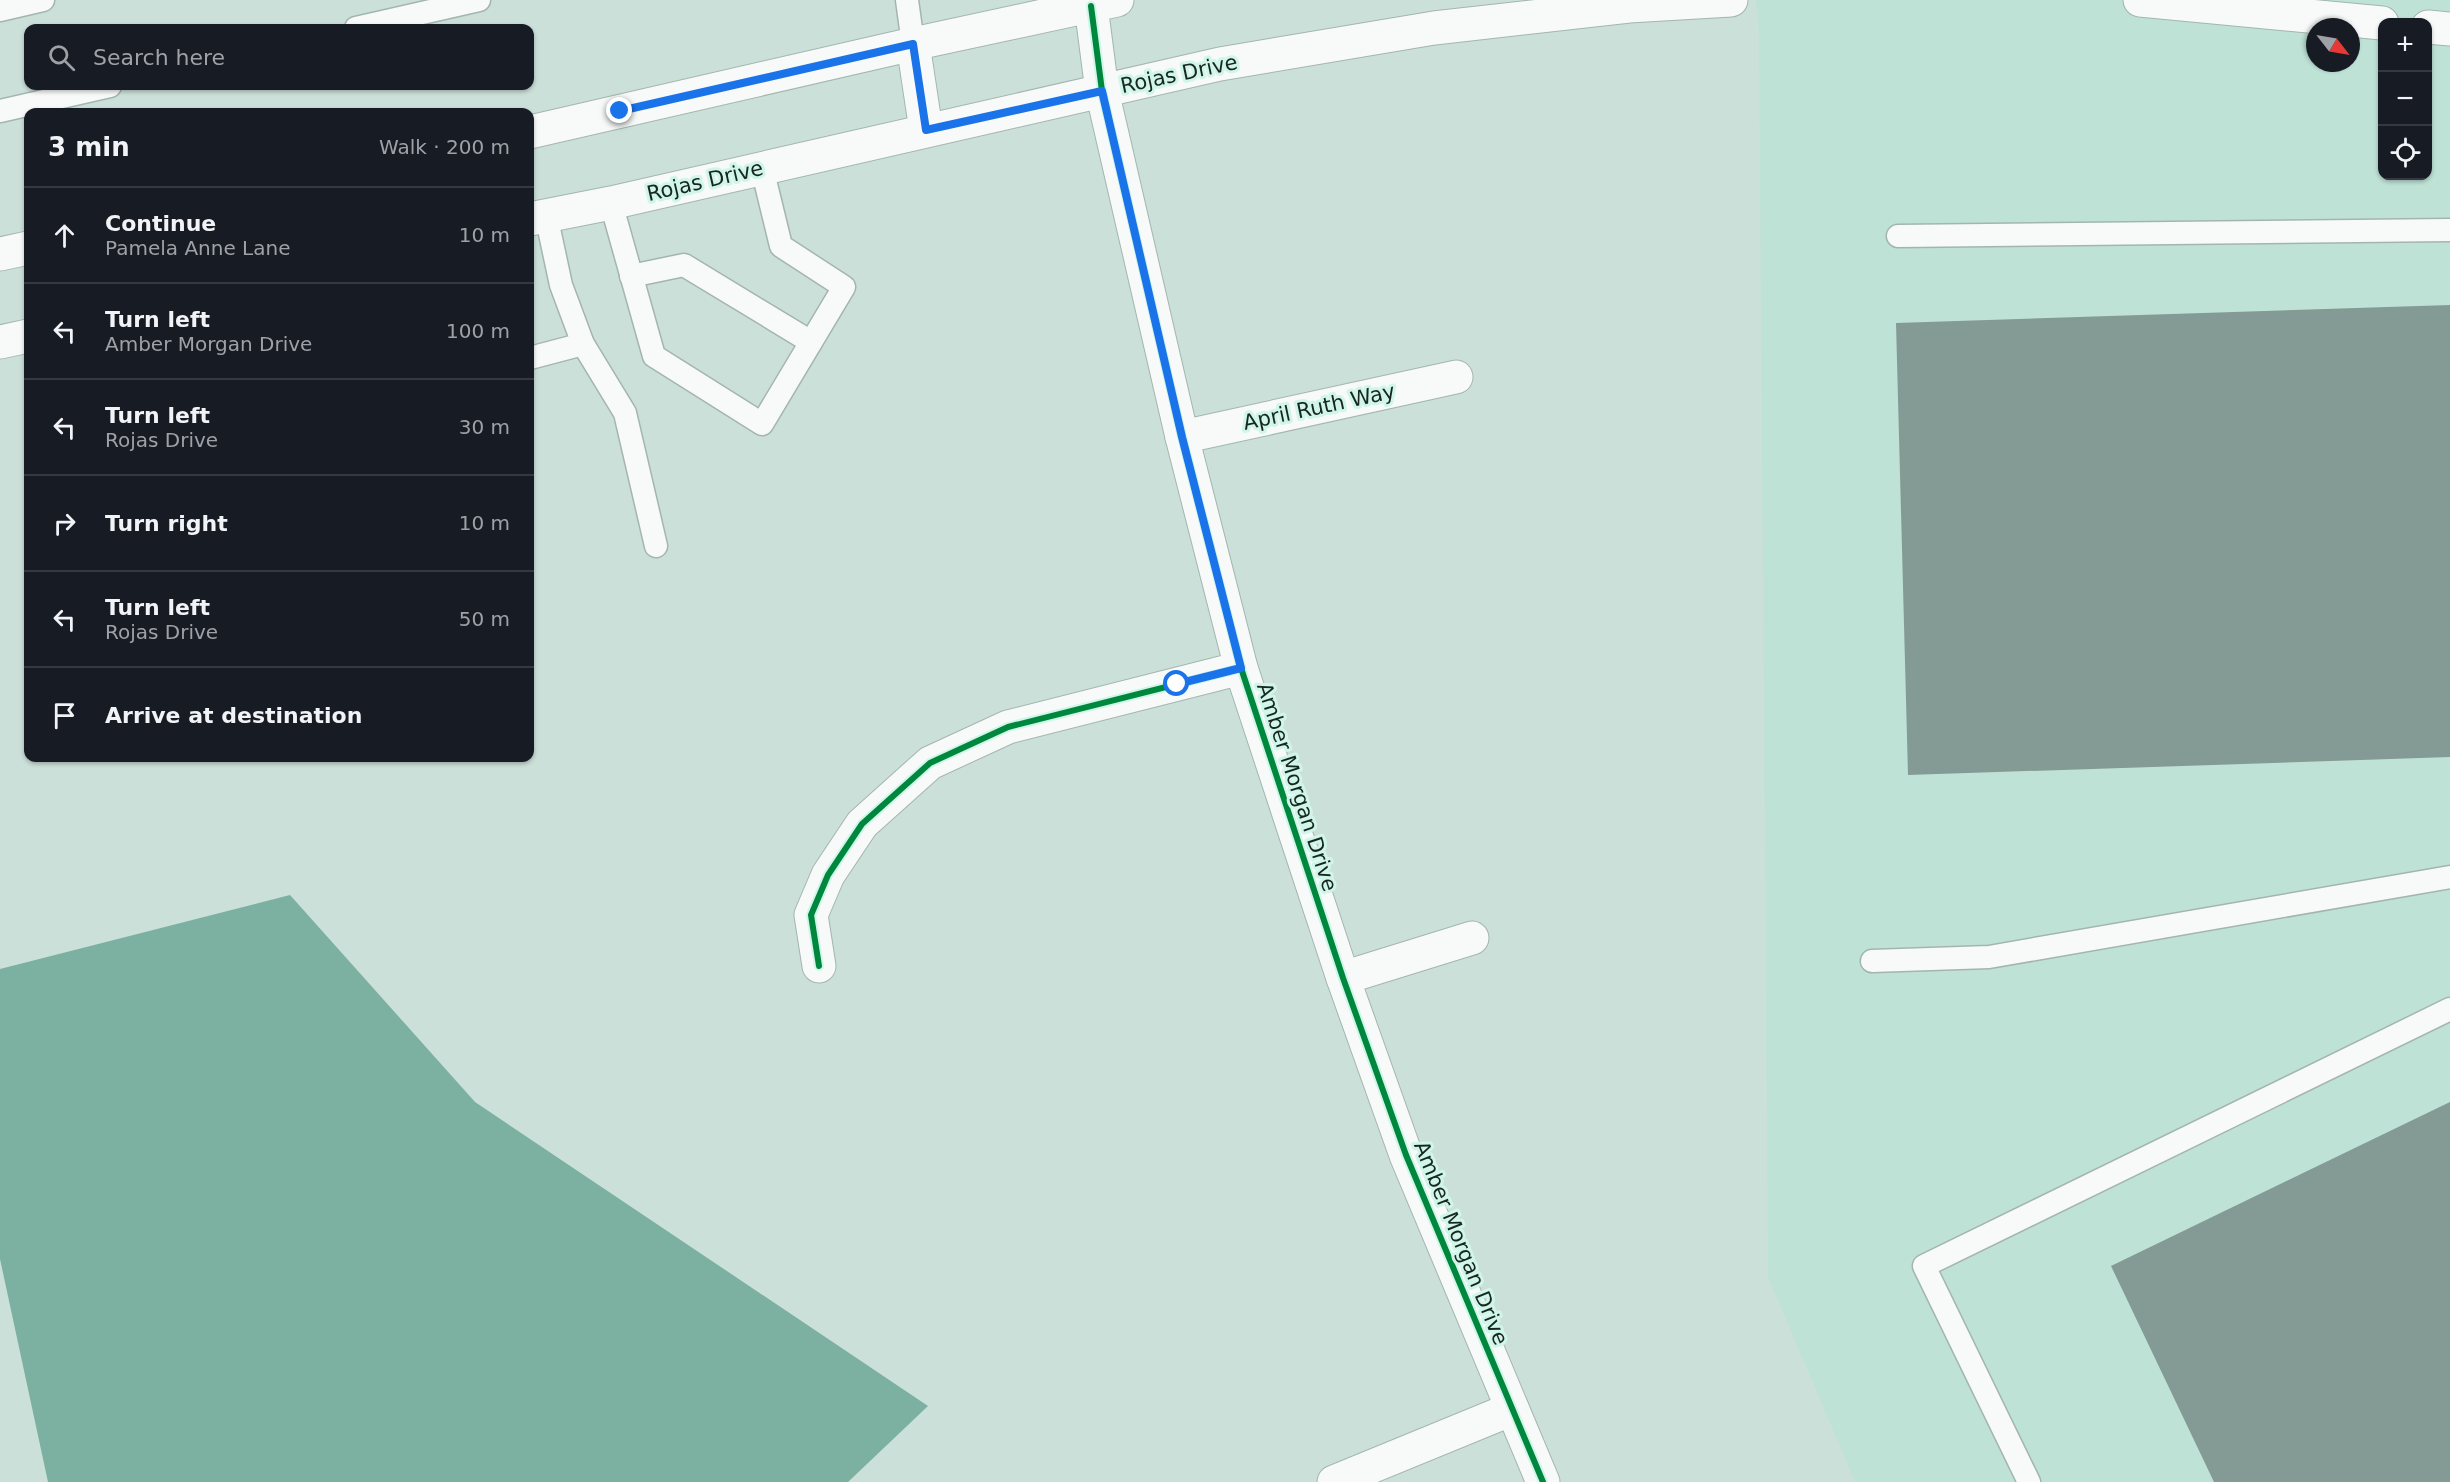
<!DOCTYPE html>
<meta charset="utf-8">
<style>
:root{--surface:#171b24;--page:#242831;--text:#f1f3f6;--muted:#9ea1a6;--line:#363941}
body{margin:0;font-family:"DejaVu Sans",sans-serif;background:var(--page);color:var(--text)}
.controls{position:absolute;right:18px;top:18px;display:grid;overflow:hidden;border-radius:12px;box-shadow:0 2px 4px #0004}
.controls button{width:54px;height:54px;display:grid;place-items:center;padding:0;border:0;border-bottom:2px solid var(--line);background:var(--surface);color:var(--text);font:30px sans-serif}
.compass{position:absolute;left:2306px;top:18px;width:54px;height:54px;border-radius:50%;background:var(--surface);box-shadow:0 2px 4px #0004;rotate:121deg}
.stop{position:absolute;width:18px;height:18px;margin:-14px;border:4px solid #1a73e8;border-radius:50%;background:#fff}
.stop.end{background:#1a73e8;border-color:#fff;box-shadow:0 2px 6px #0008}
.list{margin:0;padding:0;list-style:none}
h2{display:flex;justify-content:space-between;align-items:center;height:78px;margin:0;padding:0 24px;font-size:26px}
h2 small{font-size:20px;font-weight:400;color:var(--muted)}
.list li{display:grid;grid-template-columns:39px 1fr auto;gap:18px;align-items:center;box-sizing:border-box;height:96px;padding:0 24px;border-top:2px solid var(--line)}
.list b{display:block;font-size:22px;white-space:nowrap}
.list p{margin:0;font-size:20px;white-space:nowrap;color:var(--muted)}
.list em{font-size:20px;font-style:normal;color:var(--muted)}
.icon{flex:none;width:33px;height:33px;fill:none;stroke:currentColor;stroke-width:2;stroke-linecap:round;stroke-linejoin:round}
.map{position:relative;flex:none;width:2450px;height:1482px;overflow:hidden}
.search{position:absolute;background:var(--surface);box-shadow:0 2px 4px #0004;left:24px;top:24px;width:510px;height:66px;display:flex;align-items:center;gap:15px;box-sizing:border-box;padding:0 21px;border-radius:12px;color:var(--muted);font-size:22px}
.panel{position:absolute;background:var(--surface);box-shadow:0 2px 4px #0004;left:24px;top:108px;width:510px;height:654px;border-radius:12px}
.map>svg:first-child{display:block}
.built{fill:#bee2d6;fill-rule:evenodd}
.water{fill:#7cb0a0}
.building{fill:#849a94}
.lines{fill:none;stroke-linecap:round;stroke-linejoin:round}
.service-casing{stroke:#a4b5af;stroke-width:25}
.minor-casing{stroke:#a4b5af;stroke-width:35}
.secondary-casing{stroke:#a4b5af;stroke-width:35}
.service{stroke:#f7faf9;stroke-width:22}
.minor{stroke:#f7faf9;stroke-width:33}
.secondary{stroke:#f7faf9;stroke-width:33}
.cycleway-casing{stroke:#d0f6e9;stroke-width:10}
.cycleway{stroke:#00873e;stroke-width:6}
.route{stroke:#1a73e8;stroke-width:8}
.labels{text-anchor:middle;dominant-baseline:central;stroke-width:6;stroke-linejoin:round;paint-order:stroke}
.street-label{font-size:21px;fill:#182622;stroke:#d0f6e9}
</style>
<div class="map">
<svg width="2450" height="1482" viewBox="0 0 2450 1482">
<rect width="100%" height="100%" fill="#cbe0d9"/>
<path class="built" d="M1756,0H2450V1482H1855L1768,1277L1759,32ZM2382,22H2428V176H2382ZM2315,27H2351V63H2315Z"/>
<path class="water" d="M290,895L475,1102L928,1406L848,1482H48L0,1259V969Z"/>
<g class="building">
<path d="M2450,305V757L1908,775L1896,323Z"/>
<path d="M2450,1102V1482H2214L2111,1266Z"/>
</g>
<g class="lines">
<g class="service-casing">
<g id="service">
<path d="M907,0L913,44"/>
<path d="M0,10L43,0"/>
<path d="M356,28L479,0"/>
<path d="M0,111L110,86"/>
<path d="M611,203L654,356L762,424L844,287L781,246L762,168"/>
<path d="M546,215L561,285L583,344L625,413L656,546"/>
<path d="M1898,236L2450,230"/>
<path d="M631,276L684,265L811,342"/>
<path d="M530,358L583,344"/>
<path d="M1872,961L1989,957L2450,877"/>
<path d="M2029,1482L1924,1266L2450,1009"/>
</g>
</g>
<g class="minor-casing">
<g id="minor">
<path d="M1091,6L1102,91L1182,437L1241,668L1343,978L1406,1155L1543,1482"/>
<path d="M1182,437L1456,377"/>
<path d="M819,966L811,915L828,875L862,824L930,763L1008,727L1241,668"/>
<path d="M1343,978L1472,938"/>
<path d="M1334,1482L1512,1409"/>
</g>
</g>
<g class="secondary-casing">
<g id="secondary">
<path d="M2140,0L2382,23"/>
<path d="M2428,27L2450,29"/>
<path d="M913,44L926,130"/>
<path d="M530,132L913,44L1117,0"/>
<path d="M530,219L611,203L1220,64L1434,28L1629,6L1731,0"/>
<path d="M0,254L28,248"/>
<path d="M0,342L28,336"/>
</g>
</g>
<use href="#service" class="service"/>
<use href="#minor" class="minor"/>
<use href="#secondary" class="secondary"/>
<g class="cycleway-casing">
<g id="cycleway">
<path d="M1091,6L1102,91L1182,437L1241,668L1343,978L1406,1155L1543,1482"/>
<path d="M819,966L811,915L828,875L862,824L930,763L1008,727L1241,668"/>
</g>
</g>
<use href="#cycleway" class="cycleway"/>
</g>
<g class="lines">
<path class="route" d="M620,111L913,44L926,130L1102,91L1182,437L1241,668L1177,684"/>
</g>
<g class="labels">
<g class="street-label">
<text transform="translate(1179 74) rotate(-12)">Rojas Drive</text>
<text transform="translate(705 181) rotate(-13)">Rojas Drive</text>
<text transform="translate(1319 407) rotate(-12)">April Ruth Way</text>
<text transform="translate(1297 787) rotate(72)">Amber Morgan Drive</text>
<text transform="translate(1461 1243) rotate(68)">Amber Morgan Drive</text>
</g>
</g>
</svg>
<div class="controls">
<button>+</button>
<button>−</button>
<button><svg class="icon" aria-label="locate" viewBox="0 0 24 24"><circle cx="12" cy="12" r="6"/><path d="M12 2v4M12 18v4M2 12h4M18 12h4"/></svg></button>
</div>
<svg class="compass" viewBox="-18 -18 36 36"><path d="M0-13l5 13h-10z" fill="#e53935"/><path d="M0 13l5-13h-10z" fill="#9ea1a6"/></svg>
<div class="stop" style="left:1177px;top:684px"></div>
<div class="stop end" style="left:620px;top:111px"></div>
<div class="search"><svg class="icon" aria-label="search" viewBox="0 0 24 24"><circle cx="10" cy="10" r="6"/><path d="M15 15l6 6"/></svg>Search here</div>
<section class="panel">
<h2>3 min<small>Walk · 200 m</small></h2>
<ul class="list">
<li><svg class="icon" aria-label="ahead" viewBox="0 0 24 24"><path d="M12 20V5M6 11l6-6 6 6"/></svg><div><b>Continue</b><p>Pamela Anne Lane</p></div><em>10 m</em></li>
<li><svg class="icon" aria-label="left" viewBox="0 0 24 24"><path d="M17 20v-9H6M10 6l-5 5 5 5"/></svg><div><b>Turn left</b><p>Amber Morgan Drive</p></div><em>100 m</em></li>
<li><svg class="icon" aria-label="left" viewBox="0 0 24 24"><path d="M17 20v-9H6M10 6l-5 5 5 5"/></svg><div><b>Turn left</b><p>Rojas Drive</p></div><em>30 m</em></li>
<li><svg class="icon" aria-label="right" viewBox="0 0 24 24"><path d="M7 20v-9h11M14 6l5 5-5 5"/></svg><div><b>Turn right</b></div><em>10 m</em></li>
<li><svg class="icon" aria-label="left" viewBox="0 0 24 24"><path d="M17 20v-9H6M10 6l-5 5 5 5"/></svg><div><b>Turn left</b><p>Rojas Drive</p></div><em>50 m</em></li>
<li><svg class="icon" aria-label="arrive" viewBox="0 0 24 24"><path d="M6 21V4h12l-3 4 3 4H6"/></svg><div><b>Arrive at destination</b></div></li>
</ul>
</section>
</div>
